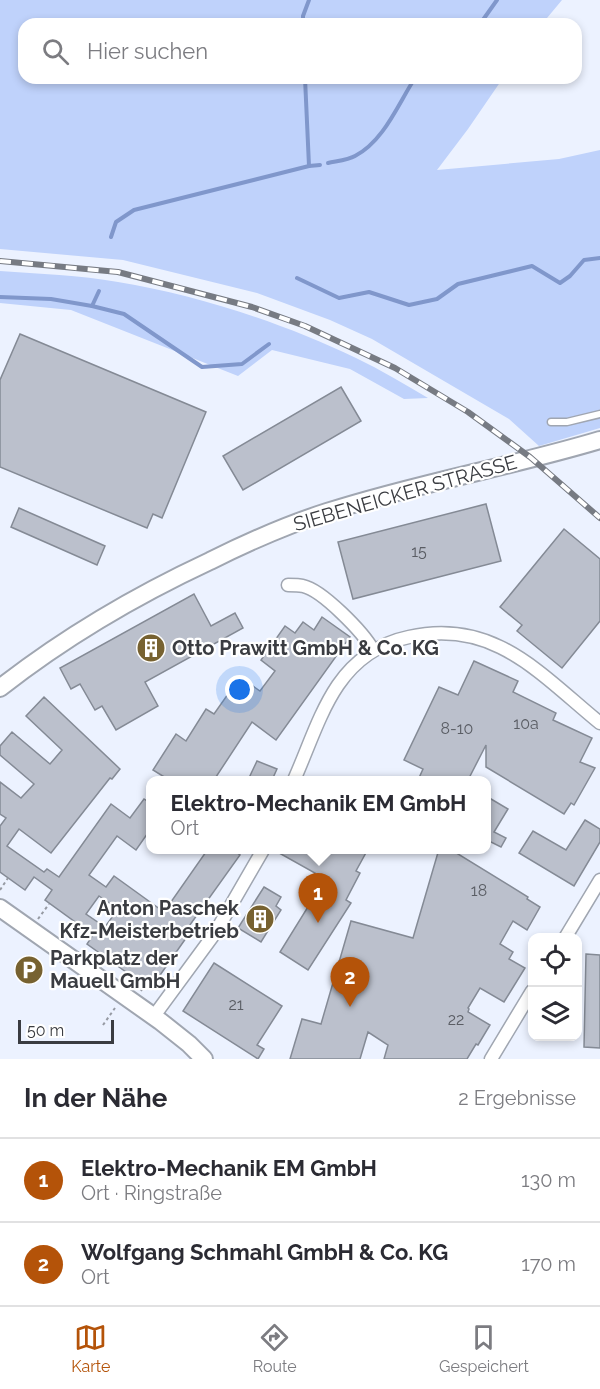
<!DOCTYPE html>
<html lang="de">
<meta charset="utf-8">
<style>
:root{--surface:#fff;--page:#f2f2f3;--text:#2b2b33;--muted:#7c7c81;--line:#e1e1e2;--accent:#b45309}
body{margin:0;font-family:Raleway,sans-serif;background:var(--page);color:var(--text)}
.controls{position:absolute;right:18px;bottom:18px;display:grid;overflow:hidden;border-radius:12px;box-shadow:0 3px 9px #0003}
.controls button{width:54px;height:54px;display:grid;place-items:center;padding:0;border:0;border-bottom:2px solid var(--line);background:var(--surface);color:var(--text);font:30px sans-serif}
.scale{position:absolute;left:18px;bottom:15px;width:96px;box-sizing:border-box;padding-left:6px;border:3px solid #3a3c41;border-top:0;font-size:16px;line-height:21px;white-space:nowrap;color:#3a3c41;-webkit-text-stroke:4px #fff;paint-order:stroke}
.you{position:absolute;left:240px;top:690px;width:21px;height:21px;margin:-15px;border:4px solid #fff;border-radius:50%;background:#1a73e8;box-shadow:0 0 0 9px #1a73e833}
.badge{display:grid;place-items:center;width:39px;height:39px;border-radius:50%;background:var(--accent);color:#fff;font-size:20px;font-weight:700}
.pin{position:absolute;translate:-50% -50px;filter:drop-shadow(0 2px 3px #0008)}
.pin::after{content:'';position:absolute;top:32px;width:21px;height:18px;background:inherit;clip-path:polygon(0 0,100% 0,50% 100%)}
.popup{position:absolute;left:146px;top:776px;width:345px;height:78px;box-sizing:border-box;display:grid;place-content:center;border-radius:12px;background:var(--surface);filter:drop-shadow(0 2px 4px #0005);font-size:20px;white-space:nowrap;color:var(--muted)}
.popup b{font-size:22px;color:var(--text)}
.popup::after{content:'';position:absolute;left:50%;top:100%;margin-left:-12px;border:12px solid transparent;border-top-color:var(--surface)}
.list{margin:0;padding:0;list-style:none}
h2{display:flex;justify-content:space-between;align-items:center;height:78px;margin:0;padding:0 24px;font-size:26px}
h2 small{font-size:20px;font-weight:400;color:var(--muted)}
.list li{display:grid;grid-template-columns:39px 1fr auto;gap:18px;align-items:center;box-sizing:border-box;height:84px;padding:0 24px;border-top:2px solid var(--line)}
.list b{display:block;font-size:22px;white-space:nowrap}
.list p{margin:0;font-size:20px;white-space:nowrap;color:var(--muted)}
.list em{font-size:20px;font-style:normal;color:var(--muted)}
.icon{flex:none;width:33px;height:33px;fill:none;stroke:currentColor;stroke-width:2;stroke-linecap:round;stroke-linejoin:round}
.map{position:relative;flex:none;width:600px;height:1059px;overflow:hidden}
.search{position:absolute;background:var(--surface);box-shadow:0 3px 9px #0003;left:18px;right:18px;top:18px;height:66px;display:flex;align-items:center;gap:15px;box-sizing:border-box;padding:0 21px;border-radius:18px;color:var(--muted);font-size:22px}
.sheet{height:246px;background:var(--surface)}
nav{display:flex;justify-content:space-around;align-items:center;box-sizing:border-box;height:84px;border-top:2px solid var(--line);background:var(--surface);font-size:16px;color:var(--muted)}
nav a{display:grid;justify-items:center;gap:3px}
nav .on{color:var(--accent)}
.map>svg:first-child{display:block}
.green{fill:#bfd2fb}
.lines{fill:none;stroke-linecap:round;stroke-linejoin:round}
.stream{stroke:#8097cb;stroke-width:4}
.building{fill:#bbc0cc;stroke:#848a95;stroke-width:1.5;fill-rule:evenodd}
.lane-casing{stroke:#a0a6b1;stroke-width:9}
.street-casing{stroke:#a0a6b1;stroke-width:15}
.secondary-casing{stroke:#a0a6b1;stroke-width:20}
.path{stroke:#969aa3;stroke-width:2;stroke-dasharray:3 3;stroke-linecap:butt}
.lane{stroke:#fff;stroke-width:6}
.street{stroke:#fff;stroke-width:12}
.secondary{stroke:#fff;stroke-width:16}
.rail-casing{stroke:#777b83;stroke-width:6}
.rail{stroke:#fff;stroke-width:4;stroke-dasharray:11;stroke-linecap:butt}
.labels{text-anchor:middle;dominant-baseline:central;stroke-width:4.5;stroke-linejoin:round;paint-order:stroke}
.number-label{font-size:16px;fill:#5a5d64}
.street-label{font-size:20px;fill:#3a3c41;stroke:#fff}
.poi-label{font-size:20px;font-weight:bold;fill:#3a3c41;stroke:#fff;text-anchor:start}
</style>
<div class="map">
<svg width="600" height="1059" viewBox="0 0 600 1059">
<rect width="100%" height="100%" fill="#ecf2ff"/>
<g class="green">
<path d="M0,0H562L542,24H24V78H503L468,129L437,170L559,159L600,150V428L539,446L509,419L372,339L330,320L257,293L123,260L0,249Z"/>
<path d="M0,271C39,274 80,275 118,282C198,295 283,323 356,358C381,370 404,384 428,398L404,399L350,369L272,350L238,376L71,310L0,303Z"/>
</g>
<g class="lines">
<g class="stream">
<path d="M303,24V16L309,0"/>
<path d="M480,24L497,0"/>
<path d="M328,163C337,161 348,160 355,156C384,141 398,104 415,78"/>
<path d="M309,166L320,165"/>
<path d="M111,237L116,222L134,210L309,166L305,78"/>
<path d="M297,278L339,298L369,292L409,305L437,299L458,284L532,266L560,283L570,276L584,260L600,258"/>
<path d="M0,297L51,299L92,306L124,314L202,367L242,364L269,344"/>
<path d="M92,306L99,291"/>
</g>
</g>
<g class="building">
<path d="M20,334L206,412L162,518L153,514L147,528L0,467V380Z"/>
<path d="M341,387L361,421L243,490L223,456Z"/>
<path d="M486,504L501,561L353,599L338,542Z"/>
<path d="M19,508L105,546L97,565L11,527Z"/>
<path d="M564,529L600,559V621L562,668L517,631L522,625L500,607Z"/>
<path d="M194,594L211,626L235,613L243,628L145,682L158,706L116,730L102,706L95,710L80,684L71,689L60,668Z"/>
<path d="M322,617L350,637L276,740L252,722L214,780H169L153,770L176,734L186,741L206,709L214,714L240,677L260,691L275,671L261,660L285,626L295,633L303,622L314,630Z"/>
<path d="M474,661L518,681L513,692L556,713L553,720L592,738L580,762L595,768L574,805L571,803L564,814L486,767V745L468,780H418L423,769L404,760L439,687L458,695Z"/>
<path d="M44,697L120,769L112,779L110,778L51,853L19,829L7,846L44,872L47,869L59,877L111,804L130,818L144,799L150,803V830L136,850L117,836L89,875L106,887L114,876L164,912L208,849H232L240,855L187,929L191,931L158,978L140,982L87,944L93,935L45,900L52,890L34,877L25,890L0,872V826L6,818L0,814V782L21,798L34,784L0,755V746L12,732L50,764L62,750L26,716ZM99,896L118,909L105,927L86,914Z"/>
<path d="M257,761L277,769L272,780H248Z"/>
<path d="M486,796L508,809L494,832L506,838L501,847L489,841L486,846Z"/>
<path d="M585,820L600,829V842L574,886L519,853L533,831L566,850Z"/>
<path d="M272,849H316L326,855L329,849H368L356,871L360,873L346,900L351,903L308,970L280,952L311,902L302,897L315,873Z"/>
<path d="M439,849H450L528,897L527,899L540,907L527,930L513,921L500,944L513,952L509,959L525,968L504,1002L480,988L468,1008L469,1009L468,1012L490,1025L478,1045L476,1044L467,1059H384L388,1045L368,1032L360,1059H290L302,1019L321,1024L351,921L413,938Z"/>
<path d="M264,887L281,897L276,906L281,910L261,942L238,928Z"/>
<path d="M586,954L600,955V1048L584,1047Z"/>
<path d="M214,963L282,1006L257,1045L264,1049L258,1059L183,1011Z"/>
</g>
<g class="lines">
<g class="lane-casing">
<path id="lane" d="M551,422H567L600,414"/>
</g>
<g class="street-casing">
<g id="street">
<path d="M288,585C293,585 299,585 303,586C322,590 363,632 373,650"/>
<path d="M294,780C308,749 319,713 338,685C355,660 380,643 409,637C494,618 540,674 600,723"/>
<path d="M565,938L600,880"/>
<path d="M154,1016L215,933L263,850"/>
<path d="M491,1059L532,991"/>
</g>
</g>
<g class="secondary-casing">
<g id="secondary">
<path d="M0,688C65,637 135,596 210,561C248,542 286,525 327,512C417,483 510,467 600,440"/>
<path d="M0,908L160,1021L189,1044L204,1059"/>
</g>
</g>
<g class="path">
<path d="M0,890L8,878"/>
<path d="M38,919L49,904"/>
<path d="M141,991L148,980L161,987"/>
<path d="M103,1025L115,1008"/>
</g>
<use href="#lane" class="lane"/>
<use href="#street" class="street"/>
<use href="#secondary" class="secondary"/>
<g class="rail-casing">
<path id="rail" d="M0,261L118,272L252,307L305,326L395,368L468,412L530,457L600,518"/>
</g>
<use href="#rail" class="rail"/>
</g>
<defs>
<g id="building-disc" transform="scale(1.5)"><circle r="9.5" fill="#776231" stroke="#fff"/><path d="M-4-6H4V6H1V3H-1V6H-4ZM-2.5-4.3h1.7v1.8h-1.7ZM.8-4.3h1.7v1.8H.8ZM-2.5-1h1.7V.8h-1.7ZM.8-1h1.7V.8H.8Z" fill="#fff"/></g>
<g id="parking-disc" transform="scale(1.5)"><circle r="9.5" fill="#776231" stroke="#fff"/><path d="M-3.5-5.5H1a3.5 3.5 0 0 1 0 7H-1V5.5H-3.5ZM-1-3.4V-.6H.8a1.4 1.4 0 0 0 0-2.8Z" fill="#fff"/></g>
</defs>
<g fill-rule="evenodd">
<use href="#building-disc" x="151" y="648"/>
<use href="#building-disc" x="260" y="919"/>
<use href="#parking-disc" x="29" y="970"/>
</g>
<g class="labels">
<g class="number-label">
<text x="419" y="551">15</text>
<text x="526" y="723">10a</text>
<text x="457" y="728">8-10</text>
<text x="479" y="890">18</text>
<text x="236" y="1004">21</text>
<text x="456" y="1019">22</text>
</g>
<g class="street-label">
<text transform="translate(405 493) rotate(-16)">SIEBENEICKER STRASSE</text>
</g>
<g class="poi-label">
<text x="172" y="648">Otto Prawitt GmbH &amp; Co. KG</text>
<text x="239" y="908" text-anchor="end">Anton Paschek<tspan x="239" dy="23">Kfz-Meisterbetrieb</tspan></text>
<text x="50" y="958">Parkplatz der<tspan x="50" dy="23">Mauell GmbH</tspan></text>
</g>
</g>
</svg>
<div class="controls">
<button><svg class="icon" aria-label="locate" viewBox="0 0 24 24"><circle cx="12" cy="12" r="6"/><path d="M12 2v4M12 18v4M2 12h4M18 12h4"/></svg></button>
<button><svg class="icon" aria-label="layers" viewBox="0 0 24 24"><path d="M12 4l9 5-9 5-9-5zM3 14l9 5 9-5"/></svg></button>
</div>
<div class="scale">50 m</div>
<div class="you"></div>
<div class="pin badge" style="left:318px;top:923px">1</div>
<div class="popup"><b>Elektro-Mechanik EM GmbH</b>Ort</div>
<div class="pin badge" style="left:350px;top:1007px">2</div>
<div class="search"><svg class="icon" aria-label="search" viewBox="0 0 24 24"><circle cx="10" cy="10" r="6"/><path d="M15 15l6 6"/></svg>Hier suchen</div>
</div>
<section class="sheet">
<h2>In der Nähe<small>2 Ergebnisse</small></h2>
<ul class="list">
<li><span class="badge">1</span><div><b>Elektro-Mechanik EM GmbH</b><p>Ort · Ringstraße</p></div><em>130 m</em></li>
<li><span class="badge">2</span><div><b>Wolfgang Schmahl GmbH &amp; Co. KG</b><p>Ort</p></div><em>170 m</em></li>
</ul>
</section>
<nav>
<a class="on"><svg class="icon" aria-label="map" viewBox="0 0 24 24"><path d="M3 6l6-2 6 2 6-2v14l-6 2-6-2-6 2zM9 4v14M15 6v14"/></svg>Karte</a>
<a><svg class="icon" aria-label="directions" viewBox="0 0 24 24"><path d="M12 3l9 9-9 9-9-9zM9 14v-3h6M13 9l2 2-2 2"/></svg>Route</a>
<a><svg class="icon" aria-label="saved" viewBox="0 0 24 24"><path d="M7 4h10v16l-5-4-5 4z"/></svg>Gespeichert</a>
</nav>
